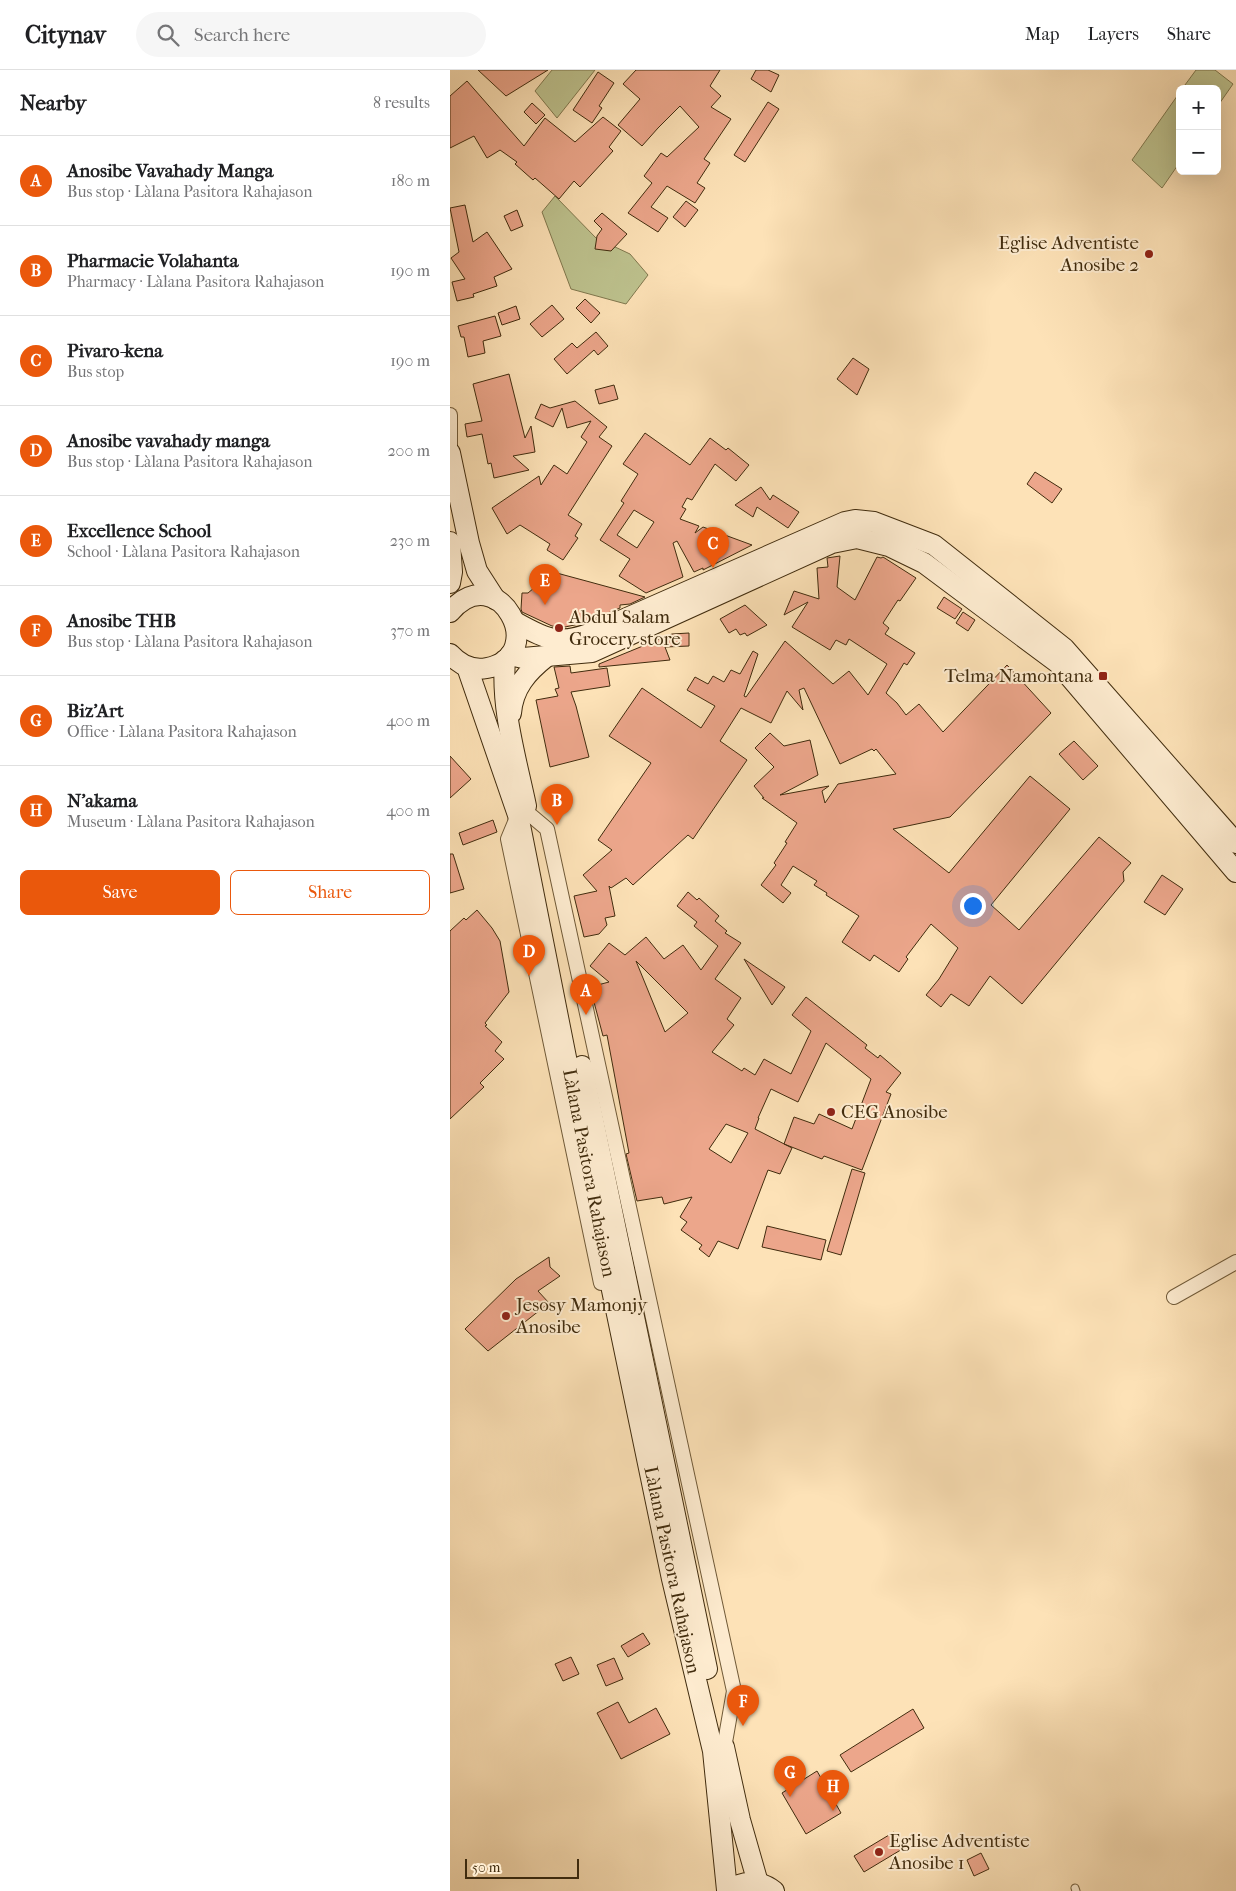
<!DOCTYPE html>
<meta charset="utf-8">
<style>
:root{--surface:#fff;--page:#f6f6f6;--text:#202124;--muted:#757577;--line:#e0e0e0;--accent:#ea580c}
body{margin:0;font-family:"IM FELL French Canon",serif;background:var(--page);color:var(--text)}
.controls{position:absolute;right:15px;top:15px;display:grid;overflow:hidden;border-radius:8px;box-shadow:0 5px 20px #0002}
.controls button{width:45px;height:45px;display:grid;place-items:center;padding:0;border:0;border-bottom:1px solid var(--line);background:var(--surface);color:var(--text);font:25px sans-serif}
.scale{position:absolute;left:15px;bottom:12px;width:114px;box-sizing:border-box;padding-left:5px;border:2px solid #412c0e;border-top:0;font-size:14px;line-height:18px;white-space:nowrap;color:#412c0e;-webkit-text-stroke:4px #feecd0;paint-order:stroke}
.you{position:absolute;left:522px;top:835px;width:18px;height:18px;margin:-12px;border:4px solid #fff;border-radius:50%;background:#1a73e8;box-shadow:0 0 0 8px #1a73e833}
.badge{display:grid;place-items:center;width:32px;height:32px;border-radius:50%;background:var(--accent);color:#fff;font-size:16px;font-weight:700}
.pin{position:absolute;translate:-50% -41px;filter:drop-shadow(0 1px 2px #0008)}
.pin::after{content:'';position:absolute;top:26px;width:18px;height:15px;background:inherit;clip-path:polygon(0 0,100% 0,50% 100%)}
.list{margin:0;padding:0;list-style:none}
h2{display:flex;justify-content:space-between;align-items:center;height:65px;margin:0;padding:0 20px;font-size:21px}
h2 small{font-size:16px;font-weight:400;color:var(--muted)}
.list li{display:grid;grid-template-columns:32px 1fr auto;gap:15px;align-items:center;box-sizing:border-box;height:90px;padding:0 20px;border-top:1px solid var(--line)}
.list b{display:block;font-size:19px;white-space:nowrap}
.list p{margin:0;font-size:16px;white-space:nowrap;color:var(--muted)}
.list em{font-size:16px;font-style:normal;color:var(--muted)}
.actions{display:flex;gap:10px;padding:15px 20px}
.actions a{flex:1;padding:11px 0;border:1px solid var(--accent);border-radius:8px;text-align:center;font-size:18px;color:var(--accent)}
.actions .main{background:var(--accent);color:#fff}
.icon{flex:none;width:28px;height:28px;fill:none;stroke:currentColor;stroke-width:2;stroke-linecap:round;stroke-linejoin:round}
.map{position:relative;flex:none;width:786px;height:1821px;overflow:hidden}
header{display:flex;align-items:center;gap:30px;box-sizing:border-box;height:70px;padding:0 25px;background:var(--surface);border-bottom:1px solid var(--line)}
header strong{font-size:24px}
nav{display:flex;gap:28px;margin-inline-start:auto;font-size:18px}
.search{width:350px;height:45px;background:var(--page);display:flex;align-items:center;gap:12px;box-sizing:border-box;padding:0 18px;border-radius:28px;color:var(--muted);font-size:19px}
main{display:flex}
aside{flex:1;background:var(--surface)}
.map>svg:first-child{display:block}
.green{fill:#bec38f;stroke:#80784e}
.building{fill:#eca68b;stroke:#412c0e;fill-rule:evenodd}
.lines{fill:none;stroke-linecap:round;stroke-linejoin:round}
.lane-casing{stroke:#705a38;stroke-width:9}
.street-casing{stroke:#705a38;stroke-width:16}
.secondary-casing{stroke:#412c0e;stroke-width:22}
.lane{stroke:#feecd0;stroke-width:7}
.street{stroke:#feecd0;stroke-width:14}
.secondary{stroke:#feecd0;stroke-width:20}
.poi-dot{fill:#8f2418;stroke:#feecd0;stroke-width:2}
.labels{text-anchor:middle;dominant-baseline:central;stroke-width:4;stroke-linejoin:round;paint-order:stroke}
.poi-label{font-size:19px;fill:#412c0e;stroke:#feecd0;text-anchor:start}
.street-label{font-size:19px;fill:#412c0e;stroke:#feecd0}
</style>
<header>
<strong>Citynav</strong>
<div class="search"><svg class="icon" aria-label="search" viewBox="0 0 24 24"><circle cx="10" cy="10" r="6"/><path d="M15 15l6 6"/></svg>Search here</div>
<nav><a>Map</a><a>Layers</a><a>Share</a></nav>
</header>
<main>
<aside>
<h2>Nearby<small>8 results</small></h2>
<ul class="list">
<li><span class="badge">A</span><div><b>Anosibe Vavahady Manga</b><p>Bus stop · Làlana Pasitora Rahajason</p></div><em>180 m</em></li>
<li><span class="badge">B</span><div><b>Pharmacie Volahanta</b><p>Pharmacy · Làlana Pasitora Rahajason</p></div><em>190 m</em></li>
<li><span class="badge">C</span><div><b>Pivaro-kena</b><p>Bus stop</p></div><em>190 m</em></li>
<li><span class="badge">D</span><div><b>Anosibe vavahady manga</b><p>Bus stop · Làlana Pasitora Rahajason</p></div><em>200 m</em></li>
<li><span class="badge">E</span><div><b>Excellence School</b><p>School · Làlana Pasitora Rahajason</p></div><em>230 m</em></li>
<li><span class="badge">F</span><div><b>Anosibe THB</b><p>Bus stop · Làlana Pasitora Rahajason</p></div><em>370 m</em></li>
<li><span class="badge">G</span><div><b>Biz'Art</b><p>Office · Làlana Pasitora Rahajason</p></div><em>400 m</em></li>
<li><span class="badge">H</span><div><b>N'akama</b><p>Museum · Làlana Pasitora Rahajason</p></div><em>400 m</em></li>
</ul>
<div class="actions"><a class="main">Save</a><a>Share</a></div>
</aside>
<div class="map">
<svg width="786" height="1821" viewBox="0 0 786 1821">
<rect width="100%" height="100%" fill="#fde2b7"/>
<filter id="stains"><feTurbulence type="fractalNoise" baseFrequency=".004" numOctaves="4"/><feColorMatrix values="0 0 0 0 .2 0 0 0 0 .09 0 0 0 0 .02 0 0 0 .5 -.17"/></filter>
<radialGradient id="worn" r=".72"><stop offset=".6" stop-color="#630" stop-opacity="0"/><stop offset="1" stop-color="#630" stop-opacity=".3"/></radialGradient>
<g class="green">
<path d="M102,0H145L107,48L85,21Z"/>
<path d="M746,0H765L783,14L767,37V19H732Z"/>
<path d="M730,22V92L712,118L682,90Z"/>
<path d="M105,126L146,168L180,184L198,205L176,234L121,219L92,142Z"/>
</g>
<g class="building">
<path d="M28,0H98L56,26Z"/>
<path d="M186,0H270L260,16L271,26L261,37L281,49L254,89L260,93L247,113L255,118L245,133L217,116L201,137L218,148L208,162L178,143L202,113L194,106L211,83L217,87L249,57L230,36L208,58L192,76L168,55L190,29L173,14Z"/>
<path d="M306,0H318L329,5L321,22L301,9Z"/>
<path d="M148,2L164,13L149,36L152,38L142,53L123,40Z"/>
<path d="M17,11L74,76L95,48L125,72L153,47L171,61L159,77L163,81L130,117L124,111L109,129L85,108L83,110L65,94L67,92L50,80L37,88L24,66L0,78V26Z"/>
<path d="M318,32L329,39L295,92L284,85Z"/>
<path d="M82,33L95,45L86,54L74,42Z"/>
<path d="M236,131L248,140L235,157L223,147Z"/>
<path d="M15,135L23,172L37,162L62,199L44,207L47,216L23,224L24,227L7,231L2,212L15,209L1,188L9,182L0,138Z"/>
<path d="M67,140L73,156L61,161L54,146Z"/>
<path d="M152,143L177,164L161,181L145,179L147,166L152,159L144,151Z"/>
<path d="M135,229L150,243L141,253L126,238Z"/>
<path d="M102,235L114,249L92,267L80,254Z"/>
<path d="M66,236L70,249L52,255L48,243Z"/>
<path d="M45,246L51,266L33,271L35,283L18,287L14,267H11L8,256Z"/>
<path d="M146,262L158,276L148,285L144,280L117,304L104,289L122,273L127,278Z"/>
<path d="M403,288L419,299L407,325L387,309Z"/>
<path d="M59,304L75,368L81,356L85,382L63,386L79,400L44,408L41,393L38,394L32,364L17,367L15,354L32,351L23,314Z"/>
<path d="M164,315L168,329L149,334L145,320Z"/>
<path d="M125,331L157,357L149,367L162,376L118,445L132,454L125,466L128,468L113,490L97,480L100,474L70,455L57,464L42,438L89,406L91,415L104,395L117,404L137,372L131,367L141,351L117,358L112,338L103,357L85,348L91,334L100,338Z"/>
<path d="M195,363L240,395L260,368L276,380L278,378L299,395L286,411L265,394L242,430L237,428L232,437L236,439L230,449L249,456L245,463L253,457L302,475L253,500V498L244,502L227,471L223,473L233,507L196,523L169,506L180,489L150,470L174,433L171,431L188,404L173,394ZM184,440L204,452L187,478L167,465Z"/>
<path d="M585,402L612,419L602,433L577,414Z"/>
<path d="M311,417L320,430L323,425L349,442L338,458L307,437L303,447L285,435Z"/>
<path d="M390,486L387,517L405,530L427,487L431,488L433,487L466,508L450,531L448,530L433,553L439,558L435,564L465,583L457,595L454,593L436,623L447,633L456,645L469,634L493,662L557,595L601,643L500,747L443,759L499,803L580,706L620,739L541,835L569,860L649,767L681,793L673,802L674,811L572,934L540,906L519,936L501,924L491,937L476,925L489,909L508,878L481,854L456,887L458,889L449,902L424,885L420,891L392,872L409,846L376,825L377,823L364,815L367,811L343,796L331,815L341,823L333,833L311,815L326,795L324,793L337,773L335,772L347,753L312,728H314L304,716L324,697L305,678L320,663L334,676L360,670L368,705L330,725L379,716L372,721L375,733L388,714L446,704L426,679L424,681L422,679L390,694L354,618L349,620L353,640L337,621L321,653L291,638L270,671L297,690L243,769L238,765L183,815L176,808L161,818L159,816L165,846L155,848L157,855L149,864L134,867L124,826L147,821L133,805L162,780L148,770L201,693L159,666L192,618L251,658L265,636L237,620L245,607L258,614L263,606L274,612L281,600L290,604L303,581L308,584L294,626L296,627L335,571L383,614L399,601L418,625L437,594L399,569L396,575L386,570L380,580L342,557L358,532L334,545L344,521L369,529L367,498L378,497L377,488Z"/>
<path d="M103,502L140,512L195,527L180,534L170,535V538L134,553L115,557L102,556L72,542L71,539L72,523H78Z"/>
<path d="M494,527L512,539L505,549L487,538Z"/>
<path d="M295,535L317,555L297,566L295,563L290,565L286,559L279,563L270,549Z"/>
<path d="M513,542L525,550L518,561L506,553Z"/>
<path d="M239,563V576L215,577L220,590L149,597V594L222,564Z"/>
<path d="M120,596L121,603L157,598L160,616L121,622L126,636L139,687L100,697L86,630L108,626L105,619L109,618L104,597Z"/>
<path d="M624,671L648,696L633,710L609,684Z"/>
<path d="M0,686L21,709L0,728Z"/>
<path d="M43,750L47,762L13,775L9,763Z"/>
<path d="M0,784H3L14,819L0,823Z"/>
<path d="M712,805L733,819L715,845L694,832Z"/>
<path d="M238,822L247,830L249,828L269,846L265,851L277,861L275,863L291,873L265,909L291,928L277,949L284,955L262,982L292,1001L294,998L305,1005L314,989L341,1004L361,961L342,945L356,927L417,975L415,978L428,988L430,985L451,1003L436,1022L441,1024L412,1100L374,1086L372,1089L334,1074L344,1047L364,1054L369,1044L402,1059L421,1009L376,973L348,1032L321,1019L308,1048H309L305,1059L342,1078L330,1104L318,1100L288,1179L268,1171L259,1187L249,1179L252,1175L231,1160L237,1152L230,1147L242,1127L214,1134L212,1127L187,1131L176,1084L179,1083L157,965L153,966L140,917L159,912L140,896L159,873L175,885L196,867L214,889L233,875L251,900L268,876L244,856L247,852L227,836ZM186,891L238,943L215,962ZM276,1054L298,1063L281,1093L259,1079Z"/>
<path d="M27,840L42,858L50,871L59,922L35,953L37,955L35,956L52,972L45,981L54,989L30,1013L34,1017L0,1049V861L14,848L16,850Z"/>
<path d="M294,889L335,917L322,935Z"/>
<path d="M402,1099L415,1103L391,1185L377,1181Z"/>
<path d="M317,1156L376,1170L371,1190L312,1177Z"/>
<path d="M99,1187L100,1197L110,1206L88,1221L99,1233L38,1281L15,1259L66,1209Z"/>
<path d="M193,1563L200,1574L178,1587L171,1576Z"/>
<path d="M121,1587L129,1604L113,1611L105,1594Z"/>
<path d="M164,1588L173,1609L156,1616L147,1595Z"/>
<path d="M168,1632L179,1653L206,1638L220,1664L171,1689L147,1643Z"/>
<path d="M463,1639L474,1658L401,1702L390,1685Z"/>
<path d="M367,1701L391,1743L356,1764L332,1723Z"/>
<path d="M444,1762L454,1778L414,1802L404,1786Z"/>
<path d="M531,1783L539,1799L524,1806L517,1790Z"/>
</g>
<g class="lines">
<g class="lane-casing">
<path id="lane" d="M625,1818L626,1821"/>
</g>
<g class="street-casing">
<g id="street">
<path d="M0,345V384"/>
<path d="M78,743L97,759L284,1621L274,1678"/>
<path d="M68,745L58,769L151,1213"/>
<path d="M724,1227L786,1192"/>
</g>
</g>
<g class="secondary-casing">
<g id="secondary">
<path d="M0,383L19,473L27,501L45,529"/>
<path d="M0,472L2,502L0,513"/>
<path d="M0,542C48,486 101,586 37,598C22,601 10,595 0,584"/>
<path d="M65,552C103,573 111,575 152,559L395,452L405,450L424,452L484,475L614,578L786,773"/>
<path d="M60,585L73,588L142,582L382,473L407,468L439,476L474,493L608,593L786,802"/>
<path d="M55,590C51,639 66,688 76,736"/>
<path d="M17,597L68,745L162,1220L222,1509L263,1681L277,1820"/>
<path d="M61,643C63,618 77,602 96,587"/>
<path d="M132,996L257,1599"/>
<path d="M274,1677L290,1750L308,1813"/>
<path d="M277,1821C292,1811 309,1809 324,1821"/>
</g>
</g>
<use href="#lane" class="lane"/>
<use href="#street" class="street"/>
<use href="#secondary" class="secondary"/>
</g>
<g class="poi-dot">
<circle cx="699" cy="184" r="5"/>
<circle cx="109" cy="558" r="5"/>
<rect x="648" y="601" width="10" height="10" rx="2.5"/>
<circle cx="381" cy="1042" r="5"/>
<circle cx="56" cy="1246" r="5"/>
<circle cx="429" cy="1782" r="5"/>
</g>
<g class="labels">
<g class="poi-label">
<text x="689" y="173" text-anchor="end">Eglise Adventiste<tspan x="689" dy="22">Anosibe 2</tspan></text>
<text x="119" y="547">Abdul Salam<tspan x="119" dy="22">Grocery store</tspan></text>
<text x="643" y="606" text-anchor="end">Telma Namontana</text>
<text x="391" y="1042">CEG Anosibe</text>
<text x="66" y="1235">Jesosy Mamonjy<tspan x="66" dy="22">Anosibe</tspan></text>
<text x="439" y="1771">Eglise Adventiste<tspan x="439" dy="22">Anosibe 1</tspan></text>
</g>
<g class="street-label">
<text transform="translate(139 1103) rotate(79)">Làlana Pasitora Rahajason</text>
<text transform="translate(222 1500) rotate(78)">Làlana Pasitora Rahajason</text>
</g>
</g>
<rect width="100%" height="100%" filter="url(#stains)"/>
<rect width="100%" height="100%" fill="url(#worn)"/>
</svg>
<div class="controls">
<button>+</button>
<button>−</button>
</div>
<div class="scale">50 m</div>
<div class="you"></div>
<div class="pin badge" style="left:136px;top:945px">A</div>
<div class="pin badge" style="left:107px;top:755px">B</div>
<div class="pin badge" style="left:263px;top:498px">C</div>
<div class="pin badge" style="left:79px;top:906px">D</div>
<div class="pin badge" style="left:95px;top:535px">E</div>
<div class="pin badge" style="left:293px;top:1656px">F</div>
<div class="pin badge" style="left:340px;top:1727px">G</div>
<div class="pin badge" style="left:383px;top:1741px">H</div>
</div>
</main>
